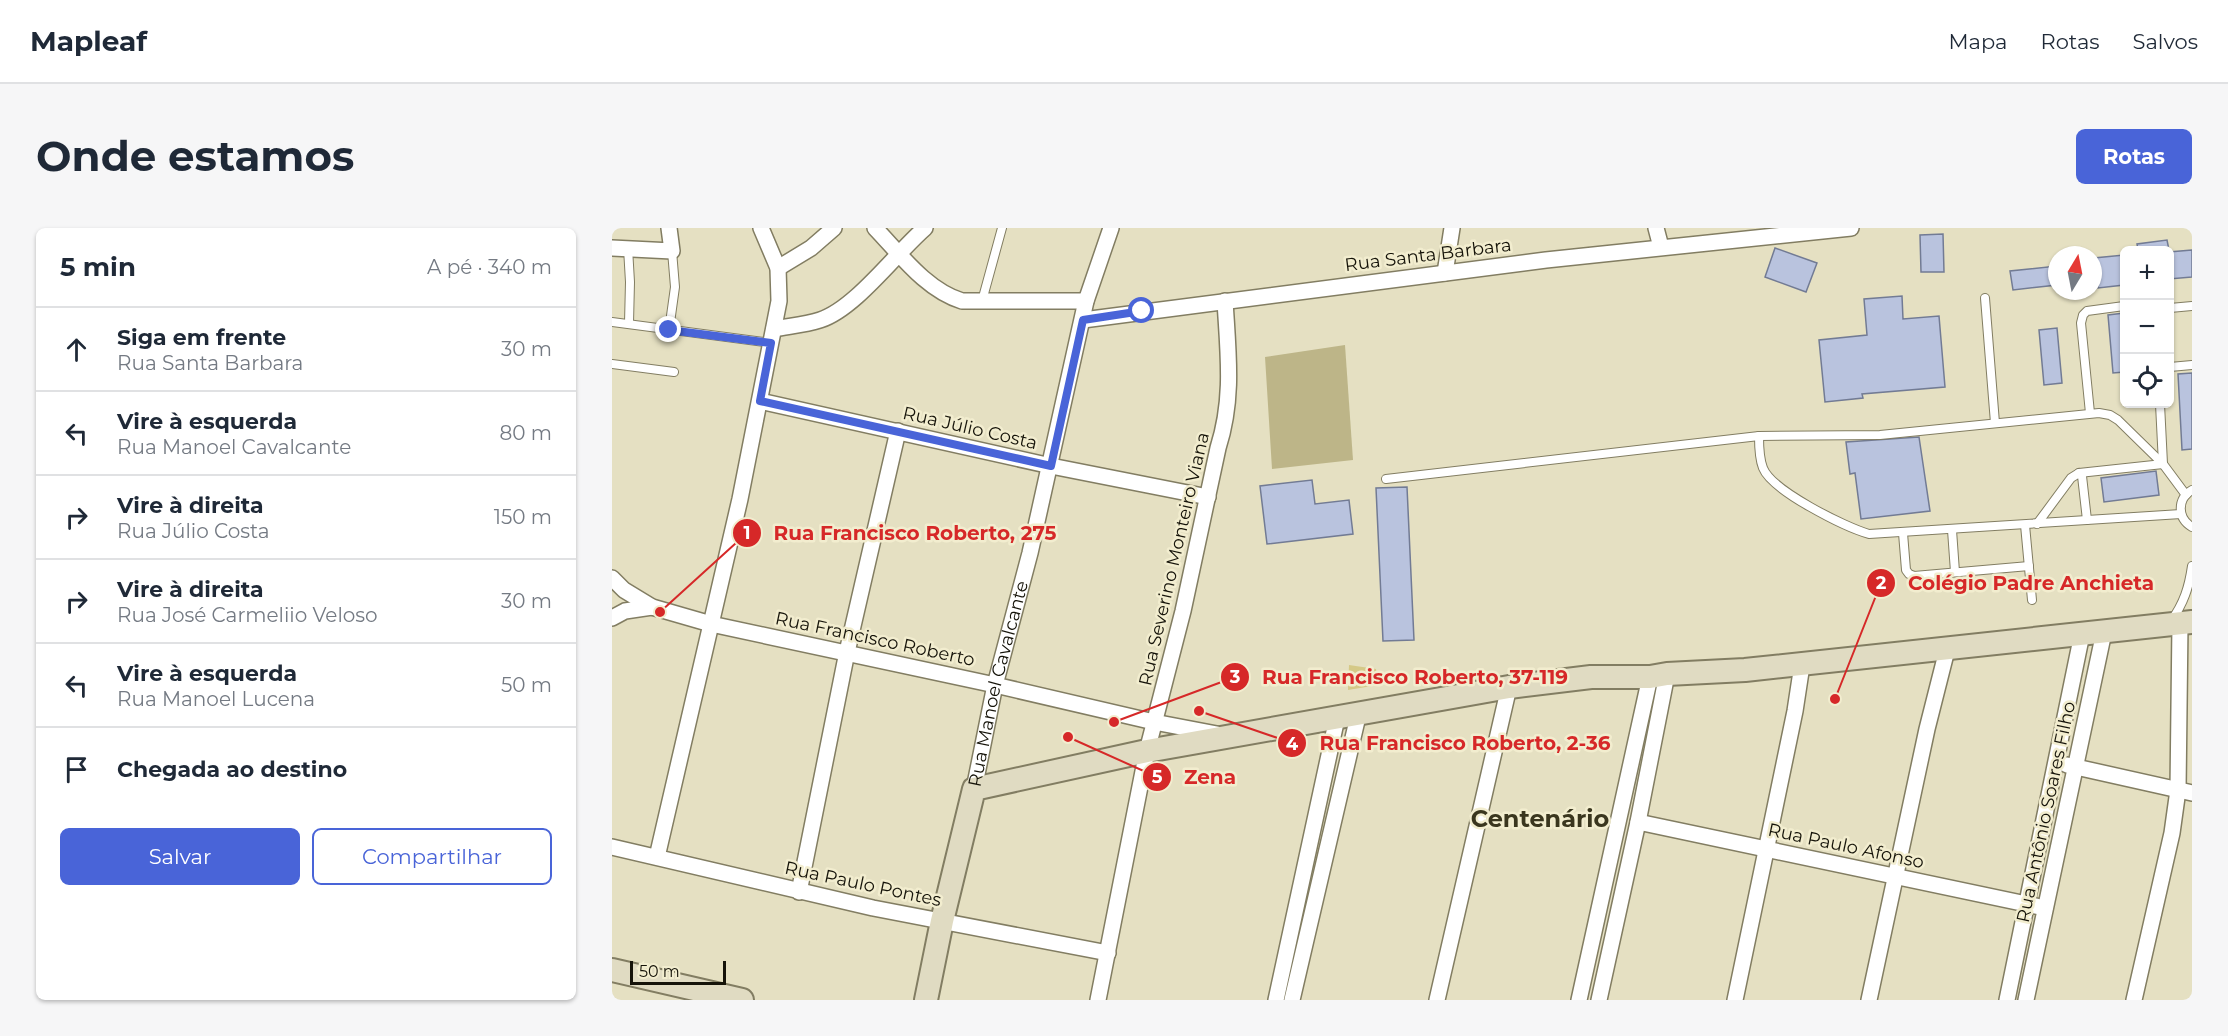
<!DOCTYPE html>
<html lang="pt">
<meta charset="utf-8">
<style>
:root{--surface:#fff;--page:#f6f6f7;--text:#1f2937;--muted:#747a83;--line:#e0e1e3;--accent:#4964d8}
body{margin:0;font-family:Montserrat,sans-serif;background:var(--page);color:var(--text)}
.controls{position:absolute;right:18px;top:18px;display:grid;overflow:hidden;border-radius:9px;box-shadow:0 2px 4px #0004}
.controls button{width:54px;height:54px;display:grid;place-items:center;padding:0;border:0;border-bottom:2px solid var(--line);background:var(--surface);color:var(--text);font:30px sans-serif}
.compass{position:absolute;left:1436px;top:18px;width:54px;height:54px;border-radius:50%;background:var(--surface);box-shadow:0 2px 4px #0004;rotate:10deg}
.scale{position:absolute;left:18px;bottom:15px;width:96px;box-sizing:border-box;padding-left:6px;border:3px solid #151309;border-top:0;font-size:16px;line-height:21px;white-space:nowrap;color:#151309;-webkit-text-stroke:4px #f2edcf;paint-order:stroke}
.stop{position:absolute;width:18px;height:18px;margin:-14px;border:4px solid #4964d8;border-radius:50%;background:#fff}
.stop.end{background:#4964d8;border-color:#fff;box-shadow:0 2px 6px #0008}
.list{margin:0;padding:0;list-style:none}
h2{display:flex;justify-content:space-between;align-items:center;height:78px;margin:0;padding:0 24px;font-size:26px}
h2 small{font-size:20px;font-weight:400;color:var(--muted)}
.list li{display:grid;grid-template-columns:39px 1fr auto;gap:18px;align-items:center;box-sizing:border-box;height:84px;padding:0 24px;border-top:2px solid var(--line)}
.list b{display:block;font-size:22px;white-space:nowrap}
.list p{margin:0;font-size:20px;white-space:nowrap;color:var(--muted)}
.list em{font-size:20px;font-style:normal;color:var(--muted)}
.actions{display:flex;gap:12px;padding:18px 24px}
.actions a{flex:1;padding:14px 0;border:2px solid var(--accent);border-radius:9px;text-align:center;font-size:21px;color:var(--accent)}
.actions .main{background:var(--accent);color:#fff}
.icon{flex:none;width:33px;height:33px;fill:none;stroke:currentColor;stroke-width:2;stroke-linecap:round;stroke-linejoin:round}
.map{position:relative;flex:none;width:1580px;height:772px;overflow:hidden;border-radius:9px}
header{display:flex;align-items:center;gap:36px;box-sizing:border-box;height:84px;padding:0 30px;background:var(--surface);border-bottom:2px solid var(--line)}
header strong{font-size:28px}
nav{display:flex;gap:33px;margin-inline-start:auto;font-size:21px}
.intro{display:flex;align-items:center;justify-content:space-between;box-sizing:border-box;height:144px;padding:0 36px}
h1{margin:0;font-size:42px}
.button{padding:15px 27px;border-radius:9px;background:var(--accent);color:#fff;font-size:21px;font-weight:700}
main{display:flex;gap:36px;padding:0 36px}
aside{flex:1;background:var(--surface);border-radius:9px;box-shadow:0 2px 4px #0004}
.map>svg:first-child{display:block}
.green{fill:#bdb588}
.water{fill:#d5c987}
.building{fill:#b9c3de;stroke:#727b94;stroke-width:1.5}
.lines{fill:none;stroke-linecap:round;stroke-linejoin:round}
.lane-casing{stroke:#827d62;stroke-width:10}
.street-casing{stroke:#827d62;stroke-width:18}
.secondary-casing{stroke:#827d62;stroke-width:26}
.lane{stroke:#fff;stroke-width:8}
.street{stroke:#fff;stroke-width:15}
.secondary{stroke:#e0dbc2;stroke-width:22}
.route{stroke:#4964d8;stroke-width:8}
.labels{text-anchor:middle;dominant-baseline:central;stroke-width:5;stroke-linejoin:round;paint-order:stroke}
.street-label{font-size:18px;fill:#151309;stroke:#f2edcf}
.district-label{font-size:24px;font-weight:bold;fill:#3a361e;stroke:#f2edcf}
.leader{fill:none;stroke:#d62828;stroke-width:2}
.callout-dot{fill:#d62828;stroke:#f2edcf;stroke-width:2}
.mark-label{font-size:18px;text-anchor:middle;font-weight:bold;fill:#fff}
.callout-label{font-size:20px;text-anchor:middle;font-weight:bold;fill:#d62828;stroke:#f2edcf;stroke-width:5;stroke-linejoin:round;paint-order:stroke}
</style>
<header>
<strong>Mapleaf</strong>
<nav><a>Mapa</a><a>Rotas</a><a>Salvos</a></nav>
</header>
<div class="intro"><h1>Onde estamos</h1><a class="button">Rotas</a></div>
<main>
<aside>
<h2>5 min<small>A pé · 340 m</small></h2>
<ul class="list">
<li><svg class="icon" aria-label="ahead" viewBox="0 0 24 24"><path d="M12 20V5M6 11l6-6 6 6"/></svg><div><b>Siga em frente</b><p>Rua Santa Barbara</p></div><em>30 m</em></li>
<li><svg class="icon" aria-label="left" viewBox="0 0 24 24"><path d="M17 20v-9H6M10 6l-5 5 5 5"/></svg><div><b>Vire à esquerda</b><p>Rua Manoel Cavalcante</p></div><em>80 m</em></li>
<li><svg class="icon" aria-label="right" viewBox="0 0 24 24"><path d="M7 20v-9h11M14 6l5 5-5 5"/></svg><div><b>Vire à direita</b><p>Rua Júlio Costa</p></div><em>150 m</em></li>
<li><svg class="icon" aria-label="right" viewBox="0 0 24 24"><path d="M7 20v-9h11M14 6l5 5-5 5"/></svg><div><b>Vire à direita</b><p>Rua José Carmeliio Veloso</p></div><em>30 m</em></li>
<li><svg class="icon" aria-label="left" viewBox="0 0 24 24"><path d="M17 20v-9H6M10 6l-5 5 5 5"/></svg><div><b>Vire à esquerda</b><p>Rua Manoel Lucena</p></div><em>50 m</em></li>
<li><svg class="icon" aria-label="arrive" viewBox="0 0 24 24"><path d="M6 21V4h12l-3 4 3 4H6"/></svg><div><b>Chegada ao destino</b></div></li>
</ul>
<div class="actions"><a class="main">Salvar</a><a>Compartilhar</a></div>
</aside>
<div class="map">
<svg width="1580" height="772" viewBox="0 0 1580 772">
<rect width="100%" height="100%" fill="#e5e0c2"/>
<path class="green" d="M733,117L741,232L660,241L653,129Z"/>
<path class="water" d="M737,437L764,441L766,457L736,462Z"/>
<g class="building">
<path d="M1331,6L1332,44H1309L1308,7Z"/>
<path d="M1555,12L1557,22H1526L1525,16Z"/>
<path d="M1163,20L1205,35L1194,64L1153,49Z"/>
<path d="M1580,22V49L1557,51V24Z"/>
<path d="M1512,27V57L1486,60L1482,30Z"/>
<path d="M1445,38V57L1401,62L1398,43Z"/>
<path d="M1290,68L1291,91L1327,88L1333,159L1250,166L1251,170L1213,174L1207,112L1255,107L1252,71Z"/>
<path d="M1512,85V144L1501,145L1496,87Z"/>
<path d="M1445,100L1450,155L1432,157L1427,102Z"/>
<path d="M1580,145V221L1570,222L1566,146Z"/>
<path d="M1307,209L1318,283L1249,291L1243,245L1238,246L1234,214Z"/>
<path d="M1544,243L1547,267L1492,274L1489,250Z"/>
<path d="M700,252L703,276L737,272L741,306L655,316L648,258Z"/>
<path d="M795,259L802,412L771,413L764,260Z"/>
</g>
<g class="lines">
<g class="lane-casing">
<g id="lane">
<path d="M16,20L18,54L17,95"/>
<path d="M1373,70L1383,195"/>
<path d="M370,73L390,0"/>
<path d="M1558,80L1580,78"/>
<path d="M0,94L159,115"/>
<path d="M57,102L63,59L60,23"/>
<path d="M0,136L62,144"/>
<path d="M1558,139L1580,137"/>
<path d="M1478,185L1469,95L1471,87L1475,83L1512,78"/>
<path d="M1147,208C1147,218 1147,230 1151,240C1160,263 1233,299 1257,306L1569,286"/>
<path d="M1467,245L1551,236L1548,176"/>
<path d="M774,251L1147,208L1268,207L1487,185L1498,187L1506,192L1551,236L1574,267"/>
<path d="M1580,262C1565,271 1565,290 1580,299"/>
<path d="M1425,296L1459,250L1467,245L1470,248L1475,292"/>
<path d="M1413,297L1420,372"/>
<path d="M1340,302L1343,344"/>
<path d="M1291,305L1294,342L1297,346L1302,348L1417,338"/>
<path d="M1559,393C1572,375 1577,359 1580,338"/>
</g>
</g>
<g class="street-casing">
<g id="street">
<path d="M263,0C288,26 314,62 350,73H474"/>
<path d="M1044,0L1049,19"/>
<path d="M0,20L60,23L57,0"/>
<path d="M166,40L199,20L222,0"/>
<path d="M833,45L840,0"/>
<path d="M471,92L934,32L1239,0"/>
<path d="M162,101C177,98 193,97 208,92C243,81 284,25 313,0"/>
<path d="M148,173L439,238L596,269"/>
<path d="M0,350L12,362L40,379L99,396L383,457L542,494L605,506"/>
<path d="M0,390L13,383L40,379"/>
<path d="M1455,537L1580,565"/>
<path id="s1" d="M362,561L383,457L418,325L474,73L499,0"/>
<path d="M1026,594L1433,680"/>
<path d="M0,619L261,680L496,725"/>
<path d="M45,629L128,271L167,73L166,40L149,0"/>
<path d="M187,664L235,424L286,203"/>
<path d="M486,772L535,523L571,383L606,220C622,170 616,125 613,73"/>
<path d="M664,772L725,490"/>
<path d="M680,772L747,484"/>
<path d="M825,772L897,459"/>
<path d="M967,772L1038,449"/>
<path d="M987,772L1026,594L1055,446"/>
<path d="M1123,772L1183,483L1190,437"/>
<path d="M1257,772L1315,501L1335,422"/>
<path d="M1395,772L1470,406"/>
<path d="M1414,772L1492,404"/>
<path d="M1522,772L1560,605L1566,562L1568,396"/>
</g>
</g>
<g class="secondary-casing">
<g id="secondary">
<path d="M0,742L130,772"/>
<path d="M314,772L330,693L362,561L535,523L897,459L979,449H1038L1055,446L1133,442L1580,394"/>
</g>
</g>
<use href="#lane" class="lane"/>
<use href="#street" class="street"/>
<use href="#secondary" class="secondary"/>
</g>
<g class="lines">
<path class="route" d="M57,102L159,115L148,173L439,238L471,92L530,83"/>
</g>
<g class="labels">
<g class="street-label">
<text transform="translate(816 27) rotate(-7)">Rua Santa Barbara</text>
<text transform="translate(358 200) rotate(13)">Rua Júlio Costa</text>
<text transform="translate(562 331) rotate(-77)">Rua Severino Monteiro Viana</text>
<text transform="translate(263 411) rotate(12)">Rua Francisco Roberto</text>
<text stroke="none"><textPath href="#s1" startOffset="108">Rua Manoel Cavalcante</textPath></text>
<text transform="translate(1434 584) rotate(-78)">Rua Antônio Soares Filho</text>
<text transform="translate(1234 618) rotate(12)">Rua Paulo Afonso</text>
<text transform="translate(251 656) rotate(12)">Rua Paulo Pontes</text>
</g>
<g class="district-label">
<text x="928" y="590">Centenário</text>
</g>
</g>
<path class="leader" d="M48 384L135 305M1223 471L1269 355M502 494L623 449M587 483L680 515M456 509L545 549"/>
<g class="callout-dot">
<circle cx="48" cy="384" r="6"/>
<circle cx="1223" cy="471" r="6"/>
<circle cx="502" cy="494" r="6"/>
<circle cx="587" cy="483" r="6"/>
<circle cx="456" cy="509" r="6"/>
<circle cx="135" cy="305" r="15"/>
<circle cx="1269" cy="355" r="15"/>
<circle cx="623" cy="449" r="15"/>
<circle cx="680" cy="515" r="15"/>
<circle cx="545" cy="549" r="15"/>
</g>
<g class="mark-label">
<text x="135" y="311">1</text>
<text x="1269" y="361">2</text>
<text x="623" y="455">3</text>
<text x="680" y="522">4</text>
<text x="545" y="555">5</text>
</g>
<g class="callout-label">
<text x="303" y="312">Rua Francisco Roberto, 275</text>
<text x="1419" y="362">Colégio Padre Anchieta</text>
<text x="803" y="456">Rua Francisco Roberto, 37-119</text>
<text x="853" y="522">Rua Francisco Roberto, 2-36</text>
<text x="598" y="556">Zena</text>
</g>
</svg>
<div class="controls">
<button>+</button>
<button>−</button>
<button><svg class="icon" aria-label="locate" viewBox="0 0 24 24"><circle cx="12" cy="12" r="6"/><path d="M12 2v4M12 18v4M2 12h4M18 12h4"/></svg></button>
</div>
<svg class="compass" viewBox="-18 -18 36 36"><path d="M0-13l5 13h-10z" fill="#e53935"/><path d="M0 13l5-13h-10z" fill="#747a83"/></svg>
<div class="scale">50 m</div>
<div class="stop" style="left:530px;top:83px"></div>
<div class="stop end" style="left:57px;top:102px"></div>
</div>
</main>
